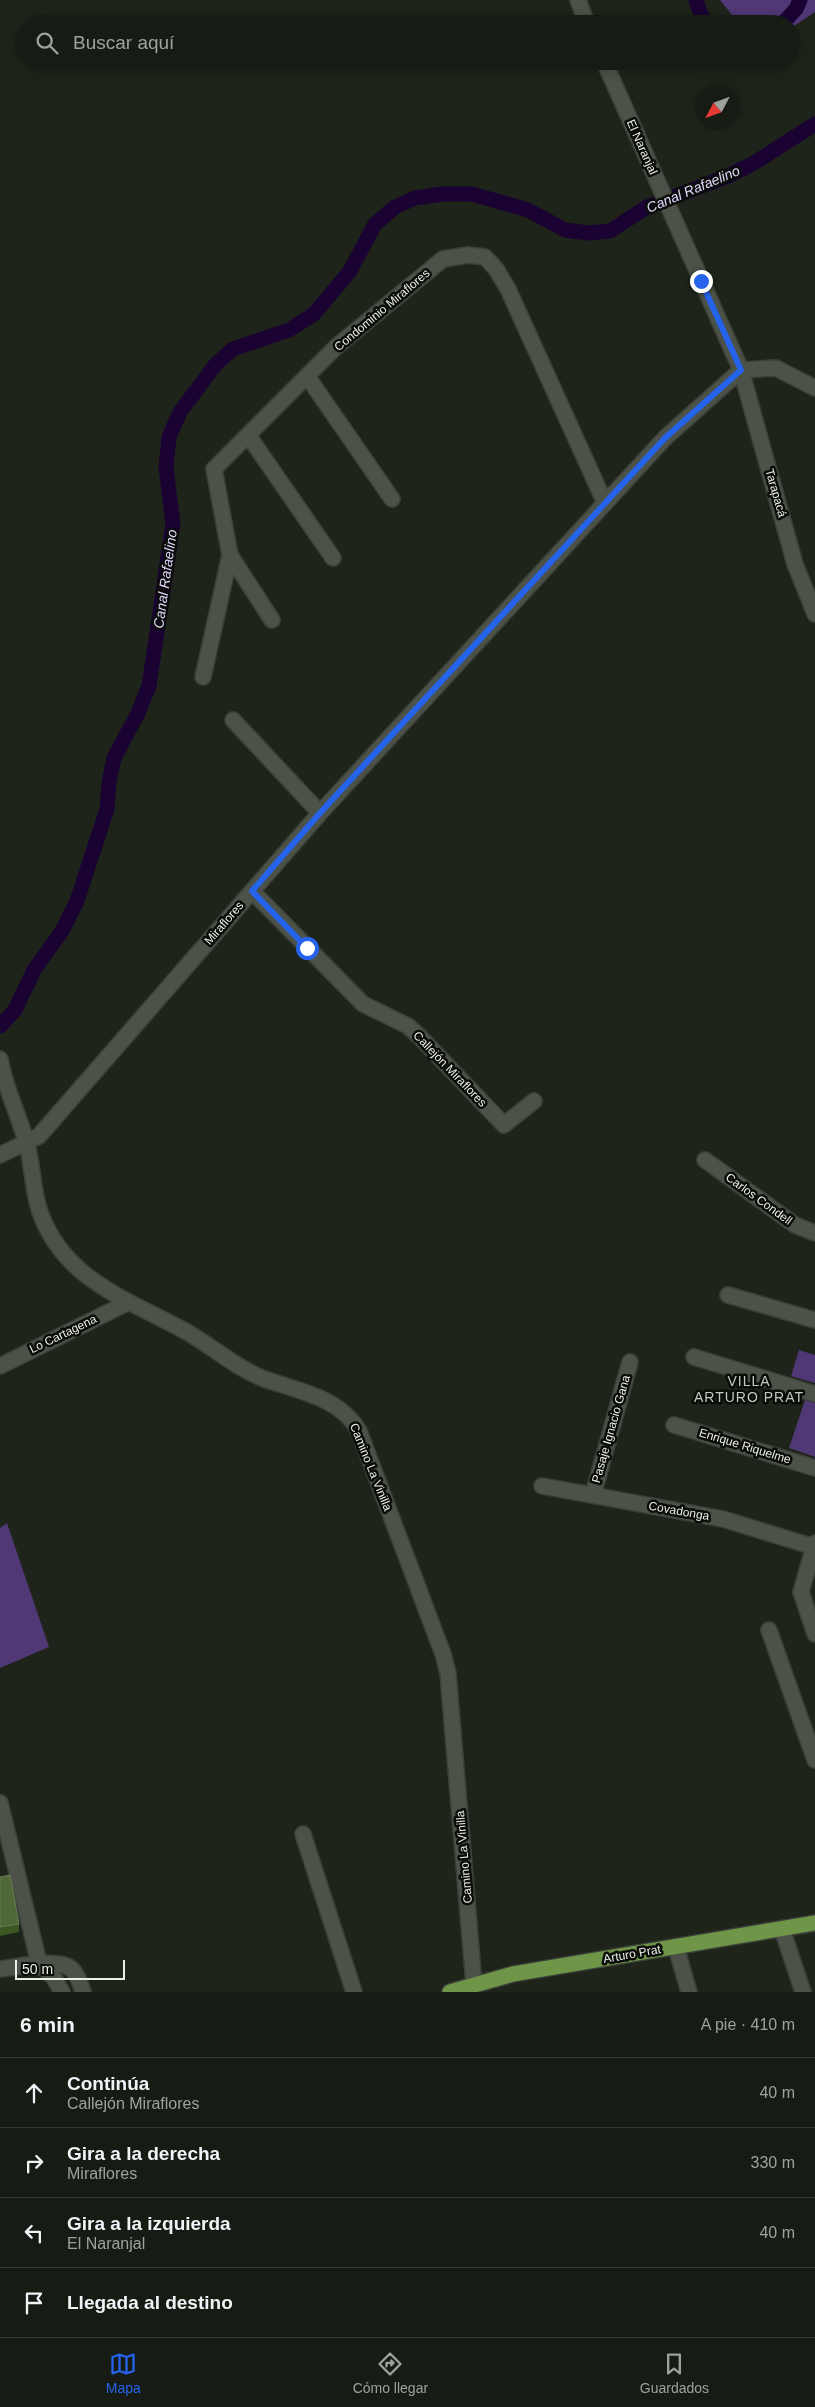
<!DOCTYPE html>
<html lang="es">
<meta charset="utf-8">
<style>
:root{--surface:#161b14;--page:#232822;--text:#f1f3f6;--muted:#9ea1a0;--line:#353934;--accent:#2563eb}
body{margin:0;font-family:Arial,sans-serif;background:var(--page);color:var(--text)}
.compass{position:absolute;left:695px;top:85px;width:45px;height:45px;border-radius:50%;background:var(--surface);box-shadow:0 2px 12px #0003;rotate:229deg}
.scale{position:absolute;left:15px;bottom:12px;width:110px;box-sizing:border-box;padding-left:5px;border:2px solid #ebefe8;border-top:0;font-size:14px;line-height:18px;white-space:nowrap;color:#ebefe8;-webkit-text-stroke:4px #0a0c08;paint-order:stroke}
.stop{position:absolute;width:15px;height:15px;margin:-11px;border:4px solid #2563eb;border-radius:50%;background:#fff}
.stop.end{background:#2563eb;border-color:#fff;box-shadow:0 1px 5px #0008}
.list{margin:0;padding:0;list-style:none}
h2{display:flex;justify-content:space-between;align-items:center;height:65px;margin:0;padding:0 20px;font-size:21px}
h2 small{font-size:16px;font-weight:400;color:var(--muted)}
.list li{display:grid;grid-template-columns:32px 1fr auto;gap:15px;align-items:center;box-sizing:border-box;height:70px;padding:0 20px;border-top:1px solid var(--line)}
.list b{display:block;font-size:19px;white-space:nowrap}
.list p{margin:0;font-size:16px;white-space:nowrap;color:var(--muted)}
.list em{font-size:16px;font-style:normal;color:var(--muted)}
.icon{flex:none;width:28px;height:28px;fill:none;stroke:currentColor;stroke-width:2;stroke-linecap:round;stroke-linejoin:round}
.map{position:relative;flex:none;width:815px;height:1992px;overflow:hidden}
.search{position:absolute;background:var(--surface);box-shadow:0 2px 12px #0003;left:15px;right:15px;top:15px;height:55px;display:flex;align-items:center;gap:12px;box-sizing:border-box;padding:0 18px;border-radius:28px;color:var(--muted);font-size:19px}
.sheet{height:345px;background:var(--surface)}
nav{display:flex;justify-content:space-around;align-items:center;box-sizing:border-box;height:70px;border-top:1px solid var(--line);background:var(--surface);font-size:14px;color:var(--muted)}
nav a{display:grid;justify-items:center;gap:2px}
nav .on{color:var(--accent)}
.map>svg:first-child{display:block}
.green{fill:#503876}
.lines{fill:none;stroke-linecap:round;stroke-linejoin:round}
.canal{stroke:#1a0333;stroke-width:15}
.minor-casing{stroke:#3a3f37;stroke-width:18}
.major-casing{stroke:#3a3f37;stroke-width:18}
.minor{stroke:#4c5248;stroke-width:15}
.major{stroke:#6e9548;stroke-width:15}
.wall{fill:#3d5723}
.building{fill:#506838;stroke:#687d54}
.route{stroke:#2563eb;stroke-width:6}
.labels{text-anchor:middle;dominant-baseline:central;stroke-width:5;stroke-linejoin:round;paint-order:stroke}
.street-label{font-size:12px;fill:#ebefe8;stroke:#0a0c08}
.water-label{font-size:14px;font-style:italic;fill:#e3d6fe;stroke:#0a0c08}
.neighbourhood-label{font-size:14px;letter-spacing:1px;fill:#c3cabe;stroke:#0a0c08}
</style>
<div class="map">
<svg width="815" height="1992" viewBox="0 0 815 1992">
<rect width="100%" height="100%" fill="#1e241a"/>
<g class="green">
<path d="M720,0H815V12L791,28V24H739Z"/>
<path d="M799,1350L815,1355V1383L791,1376Z"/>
<path d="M806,1397L815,1400V1457L789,1448Z"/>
<path d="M7,1523L49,1647L0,1668V1528Z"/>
</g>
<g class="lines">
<g class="canal">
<path d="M696,0L701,15L708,24"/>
<path d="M782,24L796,9L800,0"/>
<path d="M0,1026L15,1010L34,970L62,931L77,901L107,809L109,782L114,758L138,713L149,686L173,524L166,468L169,437L180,412L216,364L233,349L289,330L314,314L350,271L375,224L395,207L415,198L442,194H472L528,210L565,230L588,233L610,231L647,207L728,176L754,163L815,124"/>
</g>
<g class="minor-casing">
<g id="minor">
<path d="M578,0L587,24"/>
<path d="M604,61L741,370L795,564L815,614"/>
<path d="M307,376L392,499"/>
<path d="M248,435L333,558"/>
<path d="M272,620L230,555L214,469L336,347L443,259L468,255L485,257L496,269L508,289L605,503"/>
<path d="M203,677L230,555"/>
<path d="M233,720L320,813"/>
<path d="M252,891L363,1004L408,1026L420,1037L504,1125L534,1101"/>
<path d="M0,1059C5,1088 18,1113 26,1141C33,1164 32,1189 40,1212C64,1280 127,1299 185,1331C211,1345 234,1367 262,1378C296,1391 339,1396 359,1431L443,1654L448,1673L474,1985"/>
<path d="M0,1155L39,1136L320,813L665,438L741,370L776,368L815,388"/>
<path d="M705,1160L795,1225L815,1233"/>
<path d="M728,1295L815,1320"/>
<path d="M694,1357L815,1394"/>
<path d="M0,1366L127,1303"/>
<path d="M674,1425L815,1468"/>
<path d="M542,1486L723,1519L814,1547"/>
<path d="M593,1495L630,1362"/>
<path d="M815,1543L801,1592L815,1634"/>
<path d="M769,1630L815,1760"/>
<path d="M0,1803L39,1963L0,1969"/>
<path d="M303,1834L354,1992"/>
<path d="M782,1929L803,1992"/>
<path d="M676,1947L689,1992"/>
<path d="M39,1963C67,1964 74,1962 83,1992"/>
<path d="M39,1963L54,1978L62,1992"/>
</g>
</g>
<g class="major-casing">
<path id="major" d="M450,1992L513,1974L815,1923"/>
</g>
<use href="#minor" class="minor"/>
<use href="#major" class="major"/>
</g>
<path class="wall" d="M0,1877L19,1924V1932L0,1936Z"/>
<path class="building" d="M10,1875L19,1924L0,1927V1877Z"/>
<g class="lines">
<path class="route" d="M307,948L252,891L320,813L665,438L741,370L701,281"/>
</g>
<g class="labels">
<g class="street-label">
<text transform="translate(642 147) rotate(66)">El Naranjal</text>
<text transform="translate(382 310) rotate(-40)">Condominio Miraflores</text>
<text transform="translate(776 493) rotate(74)">Tarapacá</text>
<text transform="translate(224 923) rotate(-49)">Miraflores</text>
<text transform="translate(450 1069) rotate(46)">Callejón Miraflores</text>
<text transform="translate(759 1199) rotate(36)">Carlos Condell</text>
<text transform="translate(63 1334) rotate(-26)">Lo Cartagena</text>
<text transform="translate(611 1429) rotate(-74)">Pasaje Ignacio Gana</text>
<text transform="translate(745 1446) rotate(17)">Enrique Riquelme</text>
<text transform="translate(371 1467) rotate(68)">Camino La Vinilla</text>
<text transform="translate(679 1511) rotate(10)">Covadonga</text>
<text transform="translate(464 1857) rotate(-95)">Camino La Vinilla</text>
<text transform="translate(632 1954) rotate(-10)">Arturo Prat</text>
</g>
<g class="water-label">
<text transform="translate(693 189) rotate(-23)">Canal Rafaelino</text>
<text transform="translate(165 579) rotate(-82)">Canal Rafaelino</text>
</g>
<g class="neighbourhood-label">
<text x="749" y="1381">VILLA<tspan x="749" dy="16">ARTURO PRAT</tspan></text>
</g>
</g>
</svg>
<svg class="compass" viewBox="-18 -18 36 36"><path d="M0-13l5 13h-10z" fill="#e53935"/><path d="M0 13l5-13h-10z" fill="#9ea1a0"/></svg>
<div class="scale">50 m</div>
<div class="stop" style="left:307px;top:948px"></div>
<div class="stop end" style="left:701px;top:281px"></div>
<div class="search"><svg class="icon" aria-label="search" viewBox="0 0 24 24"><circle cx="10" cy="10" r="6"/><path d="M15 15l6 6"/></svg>Buscar aquí</div>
</div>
<section class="sheet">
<h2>6 min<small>A pie · 410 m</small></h2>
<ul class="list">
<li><svg class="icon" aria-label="ahead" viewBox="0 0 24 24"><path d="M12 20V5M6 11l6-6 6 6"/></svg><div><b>Continúa</b><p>Callejón Miraflores</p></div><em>40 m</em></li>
<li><svg class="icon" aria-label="right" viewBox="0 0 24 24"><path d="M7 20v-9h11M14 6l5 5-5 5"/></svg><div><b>Gira a la derecha</b><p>Miraflores</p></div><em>330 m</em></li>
<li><svg class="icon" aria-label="left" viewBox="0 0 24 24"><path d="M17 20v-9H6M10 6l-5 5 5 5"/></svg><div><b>Gira a la izquierda</b><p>El Naranjal</p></div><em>40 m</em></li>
<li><svg class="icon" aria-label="arrive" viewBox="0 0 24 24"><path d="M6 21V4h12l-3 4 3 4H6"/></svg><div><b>Llegada al destino</b></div></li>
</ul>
</section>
<nav>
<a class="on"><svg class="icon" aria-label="map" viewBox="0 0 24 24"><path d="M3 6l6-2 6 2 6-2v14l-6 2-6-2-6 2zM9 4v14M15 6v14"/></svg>Mapa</a>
<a><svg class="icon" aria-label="directions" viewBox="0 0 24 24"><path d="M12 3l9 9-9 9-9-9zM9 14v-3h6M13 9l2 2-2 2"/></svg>Cómo llegar</a>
<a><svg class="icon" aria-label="saved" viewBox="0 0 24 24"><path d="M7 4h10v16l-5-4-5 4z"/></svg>Guardados</a>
</nav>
